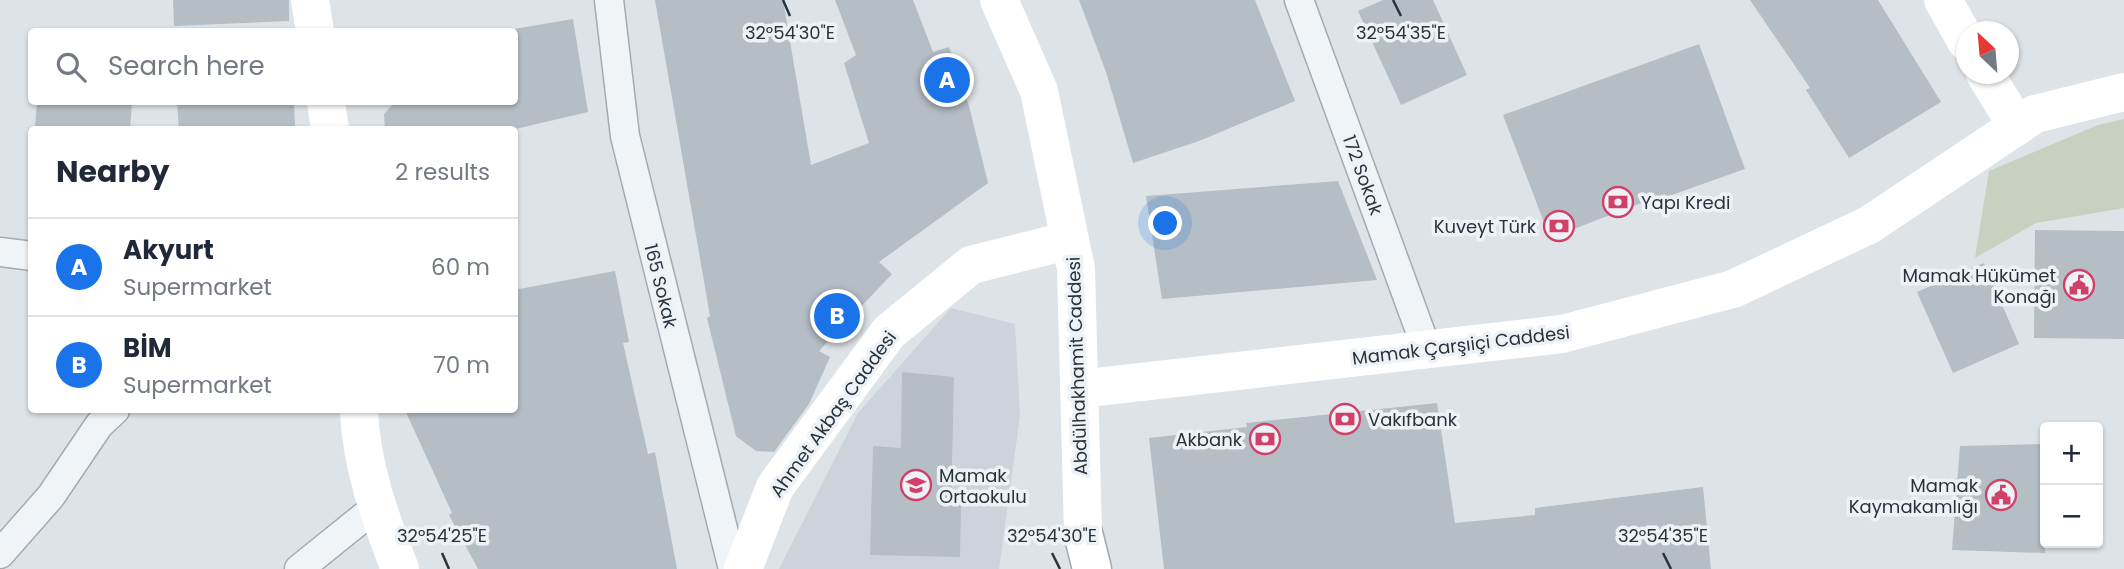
<!DOCTYPE html>
<meta charset="utf-8">
<style>
:root{--surface:#fff;--page:#f6f6f7;--text:#1f2937;--muted:#747a83;--line:#e0e1e3;--accent:#1a73e8}
body{margin:0;font-family:Poppins,sans-serif;background:var(--page);color:var(--text)}
.controls{position:absolute;right:21px;bottom:21px;display:grid;overflow:hidden;border-radius:7px;box-shadow:0 2px 5px #0004}
.controls button{width:63px;height:63px;display:grid;place-items:center;padding:0;border:0;border-bottom:2px solid var(--line);background:var(--surface);color:var(--text);font:35px sans-serif}
.compass{position:absolute;left:1956px;top:21px;width:63px;height:63px;border-radius:50%;background:var(--surface);box-shadow:0 2px 5px #0004;rotate:334deg}
.you{position:absolute;left:1166px;top:224px;width:24px;height:24px;margin:-18px;border:5px solid #fff;border-radius:50%;background:#1a73e8;box-shadow:0 0 0 10px #1a73e833}
.badge{display:grid;place-items:center;width:46px;height:46px;border-radius:50%;background:var(--accent);color:#fff;font-size:23px;font-weight:700}
.pin{position:absolute;translate:-50% -50%;border:4px solid #fff;box-shadow:0 2px 7px #0006}
.list{margin:0;padding:0;list-style:none}
h2{display:flex;justify-content:space-between;align-items:center;height:91px;margin:0;padding:0 28px;font-size:30px}
h2 small{font-size:23px;font-weight:400;color:var(--muted)}
.list li{display:grid;grid-template-columns:46px 1fr auto;gap:21px;align-items:center;box-sizing:border-box;height:98px;padding:0 28px;border-top:2px solid var(--line)}
.list b{display:block;font-size:26px;white-space:nowrap}
.list p{margin:0;font-size:23px;white-space:nowrap;color:var(--muted)}
.list em{font-size:23px;font-style:normal;color:var(--muted)}
.icon{flex:none;width:38px;height:38px;fill:none;stroke:currentColor;stroke-width:2;stroke-linecap:round;stroke-linejoin:round}
.map{position:relative;flex:none;width:2124px;height:569px;overflow:hidden}
.search{position:absolute;background:var(--surface);box-shadow:0 2px 5px #0004;left:28px;top:28px;width:490px;height:77px;display:flex;align-items:center;gap:18px;box-sizing:border-box;padding:0 24px;border-radius:7px;color:var(--muted);font-size:26px}
.panel{position:absolute;background:var(--surface);box-shadow:0 2px 5px #0004;left:28px;top:126px;width:490px;height:287px;border-radius:7px}
.map>svg:first-child{display:block}
.built{fill:#ccd3da}
.green{fill:#c6d2bf}
.building{fill:#b5bdc5}
.lines{fill:none;stroke-linecap:round;stroke-linejoin:round}
.street-casing{stroke:#a3abb2;stroke-width:31}
.primary-casing{stroke:#9da9b4;stroke-width:41}
.street{stroke:#f1f4f6;stroke-width:28}
.secondary{stroke:#fff;stroke-width:38}
.primary{stroke:#fff;stroke-width:38}
.ticks{fill:none;stroke:#27333f;stroke-width:2.5}
.labels{text-anchor:middle;dominant-baseline:central;stroke-width:7;stroke-linejoin:round;paint-order:stroke}
.street-label{font-size:18px;fill:#27333f;stroke:#eef2f6}
.poi-label{font-size:18px;fill:#27333f;stroke:#eef2f6;text-anchor:end}
.ticks-label{font-size:18px;text-anchor:middle;fill:#27333f;stroke:#eef2f6;stroke-width:7;stroke-linejoin:round;paint-order:stroke}
</style>
<div class="map">
<svg width="2124" height="569" viewBox="0 0 2124 569">
<rect width="100%" height="100%" fill="#dee3e8"/>
<path class="built" d="M951,308L1015,324L1020,416L999,569H779L858,413Z"/>
<path class="green" d="M2124,119V208L2036,223L1975,258L1989,171L2098,125Z"/>
<g class="building">
<path d="M173,0H289V21L174,26Z"/>
<path d="M655,0H783L811,165L869,143L844,63L856,55L835,0H913L933,52L949,47L969,106L988,183L879,262L892,274L819,351L830,357L809,404L774,452L756,451L736,436L707,318L710,316Z"/>
<path d="M1079,0H1255L1295,101L1199,141L1133,163L1106,72Z"/>
<path d="M1383,0H1433L1467,75L1401,105L1358,11Z"/>
<path d="M1750,0H1878L1941,102L1849,158L1806,90L1810,88Z"/>
<path d="M573,19L588,112L511,130H385L384,114L395,102H514V29Z"/>
<path d="M1699,44L1745,169L1666,197L1665,194L1550,238L1503,115Z"/>
<path d="M37,102H132L130,130L35,126Z"/>
<path d="M177,102H294L295,128L179,130Z"/>
<path d="M1338,181L1377,280L1162,299L1146,196Z"/>
<path d="M2035,230L2124,231V339L2034,338Z"/>
<path d="M1984,263L2019,344L1953,373L1917,292Z"/>
<path d="M615,271L629,342L623,343L648,454L655,452L677,569H478L449,515L452,513L405,410H514V290Z"/>
<path d="M902,372L954,377L951,504H961L960,557L870,555L873,446L901,448Z"/>
<path d="M1437,403L1455,523L1535,515V508L1703,487L1711,569H1164L1149,438L1247,427L1246,423Z"/>
<path d="M2045,444V553L1952,550L1960,446Z"/>
</g>
<g class="lines">
<g class="street-casing">
<g id="street">
<path d="M609,0L625,136L733,569"/>
<path d="M1299,0L1427,350"/>
<path d="M0,252L32,256"/>
<path d="M0,554L51,496L99,425L115,410"/>
<path d="M299,569L376,507"/>
</g>
</g>
<g class="primary-casing">
<path id="primary" d="M1083,533L1092,569"/>
</g>
<use href="#street" class="street"/>
<g class="secondary">
<path d="M310,0L315,32"/>
<path d="M999,0L1039,91L1076,269L1083,533"/>
<path d="M1943,0L1966,41"/>
<path d="M1985,74L2017,126"/>
<path d="M326,102L330,130"/>
<path d="M1079,389L1562,334L1733,289L1869,225L2035,114L2124,92"/>
<path d="M359,410C361,466 380,517 400,569"/>
<path d="M743,569L775,487L889,332L971,265L1070,240"/>
</g>
<use href="#primary" class="primary"/>
</g>
<path class="ticks" d="M783,0L790,16M1393,0L1401,16M442,553L449,569M1052,553L1060,569M1663,553L1671,569"/>
<defs>
<g id="bank-ring" transform="scale(1.575)"><circle r="9.5" fill="#eef2f6" stroke="#d14068" stroke-width="1.5"/><path d="M-6-4H6V4H-6ZM0-2.3a2.3 2.3 0 1 0 0 4.6a2.3 2.3 0 1 0 0-4.6Z" fill="#d14068"/></g>
<g id="civic-ring" transform="scale(1.575)"><circle r="9.5" fill="#eef2f6" stroke="#d14068" stroke-width="1.5"/><path d="M-.6-6.5H3V-4.5H.6V-3L4-1V1h2V6H-6V1h2V-1L-.6-3ZM-1.2 2.5V6h2.4V2.5Z" fill="#d14068"/></g>
<g id="school-ring" transform="scale(1.575)"><circle r="9.5" fill="#eef2f6" stroke="#d14068" stroke-width="1.5"/><path d="M0-5L7-2L0 1L-7-2ZM-4 1L0 2.5L4 1V4Q0 6-4 4Z" fill="#d14068"/></g>
</defs>
<g fill-rule="evenodd">
<use href="#bank-ring" x="1618" y="202"/>
<use href="#bank-ring" x="1559" y="226"/>
<use href="#civic-ring" x="2079" y="285"/>
<use href="#bank-ring" x="1345" y="419"/>
<use href="#bank-ring" x="1265" y="439"/>
<use href="#school-ring" x="916" y="485"/>
<use href="#civic-ring" x="2001" y="495"/>
</g>
<g class="labels">
<g class="street-label">
<text transform="translate(1363 175) rotate(70)">172 Sokak</text>
<text transform="translate(661 286) rotate(76)">165 Sokak</text>
<text transform="translate(1461 345) rotate(-7)">Mamak Çarşıiçi Caddesi</text>
<text transform="translate(1077 366) rotate(-92)">Abdülhakhamit Caddesi</text>
<text transform="translate(833 414) rotate(-54)">Ahmet Akbaş Caddesi</text>
</g>
<g class="poi-label">
<text x="1641" y="202" text-anchor="start">Yapı Kredi</text>
<text x="1536" y="226">Kuveyt Türk</text>
<text x="2056" y="275">Mamak Hükümet<tspan x="2056" dy="21">Konağı</tspan></text>
<text x="1368" y="419" text-anchor="start">Vakıfbank</text>
<text x="1242" y="439">Akbank</text>
<text x="939" y="475" text-anchor="start">Mamak<tspan x="939" dy="21">Ortaokulu</tspan></text>
<text x="1978" y="485">Mamak<tspan x="1978" dy="21">Kaymakamlığı</tspan></text>
</g>
</g>
<g class="ticks-label">
<text x="790" y="39">32°54'30"E</text>
<text x="1401" y="39">32°54'35"E</text>
<text x="442" y="542">32°54'25"E</text>
<text x="1052" y="542">32°54'30"E</text>
<text x="1663" y="542">32°54'35"E</text>
</g>
</svg>
<div class="controls">
<button>+</button>
<button>−</button>
</div>
<svg class="compass" viewBox="-18 -18 36 36"><path d="M0-13l5 13h-10z" fill="#e53935"/><path d="M0 13l5-13h-10z" fill="#747a83"/></svg>
<div class="you"></div>
<div class="pin badge" style="left:947px;top:80px">A</div>
<div class="pin badge" style="left:837px;top:316px">B</div>
<div class="search"><svg class="icon" aria-label="search" viewBox="0 0 24 24"><circle cx="10" cy="10" r="6"/><path d="M15 15l6 6"/></svg>Search here</div>
<section class="panel">
<h2>Nearby<small>2 results</small></h2>
<ul class="list">
<li><span class="badge">A</span><div><b>Akyurt</b><p>Supermarket</p></div><em>60 m</em></li>
<li><span class="badge">B</span><div><b>BİM</b><p>Supermarket</p></div><em>70 m</em></li>
</ul>
</section>
</div>
